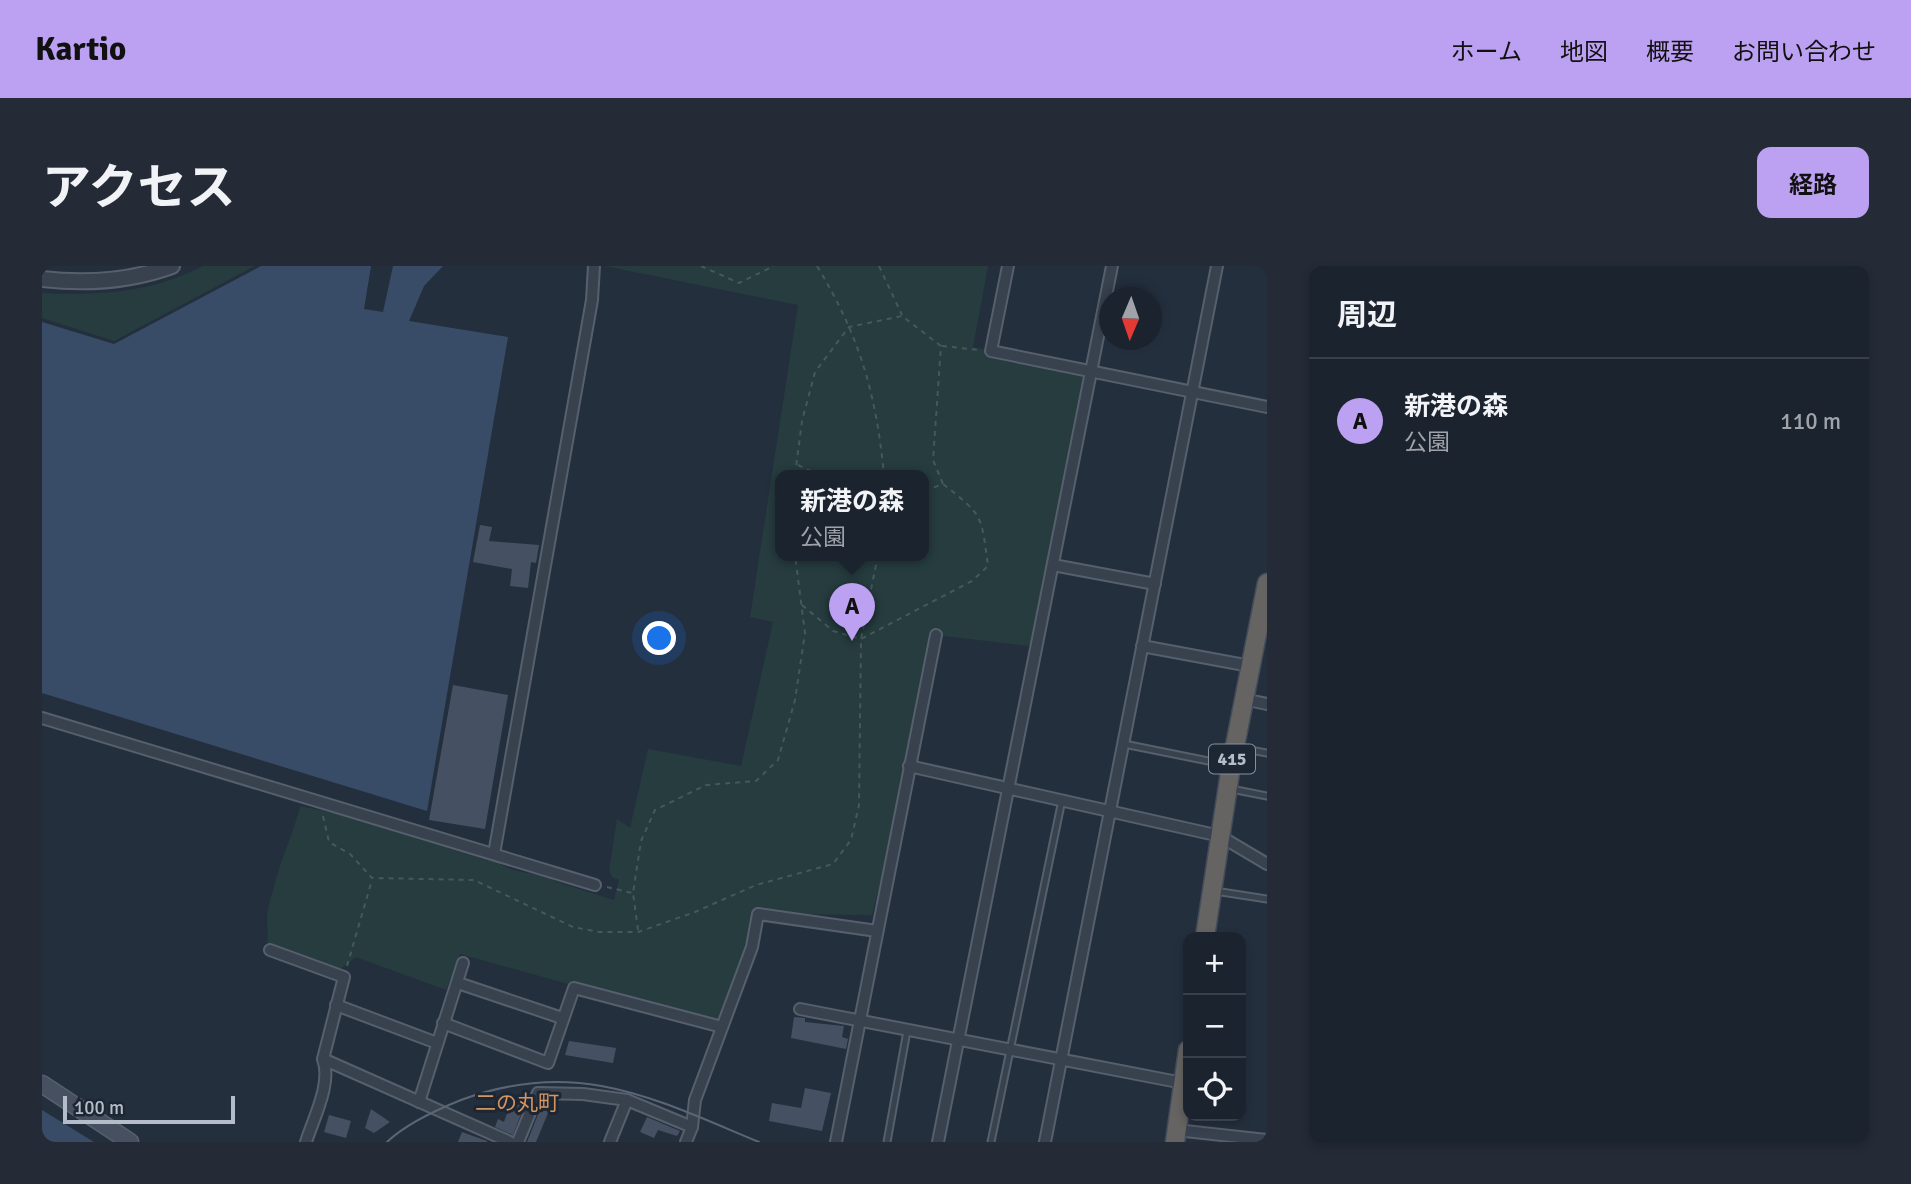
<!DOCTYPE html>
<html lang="ja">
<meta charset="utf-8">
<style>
:root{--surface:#1b232e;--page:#242b36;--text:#f1f3f6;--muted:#a0a4aa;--line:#39404a;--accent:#bca0f2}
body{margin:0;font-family:Signika,"Noto Sans JP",sans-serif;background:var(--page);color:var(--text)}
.controls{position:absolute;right:21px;bottom:21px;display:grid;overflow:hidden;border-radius:14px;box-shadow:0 4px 10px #0003}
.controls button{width:63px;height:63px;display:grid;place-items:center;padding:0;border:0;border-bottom:2px solid var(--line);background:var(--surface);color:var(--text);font:35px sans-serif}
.compass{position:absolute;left:1057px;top:21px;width:63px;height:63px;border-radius:50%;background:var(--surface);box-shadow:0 4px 10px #0003;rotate:182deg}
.scale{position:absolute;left:21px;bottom:18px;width:172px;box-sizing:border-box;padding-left:7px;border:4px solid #b4bcc9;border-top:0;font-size:19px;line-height:24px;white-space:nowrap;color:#b4bcc9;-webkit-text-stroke:5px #1d2633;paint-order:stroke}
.you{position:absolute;left:618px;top:373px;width:24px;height:24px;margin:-18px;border:5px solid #fff;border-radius:50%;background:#1a73e8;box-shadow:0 0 0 10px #1a73e833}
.badge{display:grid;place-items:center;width:46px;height:46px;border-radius:50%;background:var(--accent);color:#111;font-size:23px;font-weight:700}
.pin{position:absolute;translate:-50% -58px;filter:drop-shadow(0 2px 4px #0008)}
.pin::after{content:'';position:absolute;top:37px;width:24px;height:21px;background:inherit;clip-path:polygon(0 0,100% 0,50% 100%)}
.popup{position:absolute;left:733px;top:204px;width:154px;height:91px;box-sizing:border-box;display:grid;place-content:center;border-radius:14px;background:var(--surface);filter:drop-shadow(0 2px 5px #0005);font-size:23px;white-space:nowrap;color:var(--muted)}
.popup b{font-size:26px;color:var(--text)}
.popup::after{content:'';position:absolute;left:50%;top:100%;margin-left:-14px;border:14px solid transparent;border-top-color:var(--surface)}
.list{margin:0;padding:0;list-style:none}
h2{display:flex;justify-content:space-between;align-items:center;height:91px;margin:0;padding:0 28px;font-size:30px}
h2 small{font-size:23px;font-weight:400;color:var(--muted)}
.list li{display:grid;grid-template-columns:46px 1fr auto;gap:21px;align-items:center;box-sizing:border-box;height:126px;padding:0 28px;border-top:2px solid var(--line)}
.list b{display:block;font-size:26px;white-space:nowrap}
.list p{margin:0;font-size:23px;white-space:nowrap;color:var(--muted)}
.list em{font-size:23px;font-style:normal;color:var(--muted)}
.icon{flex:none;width:38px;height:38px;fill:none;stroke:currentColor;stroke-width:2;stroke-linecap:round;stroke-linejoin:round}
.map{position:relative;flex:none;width:1225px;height:876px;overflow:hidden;border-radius:14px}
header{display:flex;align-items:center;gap:42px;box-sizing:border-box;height:98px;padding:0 35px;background:var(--accent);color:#111}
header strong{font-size:33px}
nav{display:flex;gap:38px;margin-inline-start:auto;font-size:24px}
.intro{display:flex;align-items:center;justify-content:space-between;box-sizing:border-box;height:168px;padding:0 42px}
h1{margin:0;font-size:49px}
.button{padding:18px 32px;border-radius:14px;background:var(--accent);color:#111;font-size:24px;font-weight:700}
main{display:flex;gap:42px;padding:0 42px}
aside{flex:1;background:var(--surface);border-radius:14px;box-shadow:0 4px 10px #0003}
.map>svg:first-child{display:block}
.green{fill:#263c3f;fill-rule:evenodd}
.water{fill:#394c67}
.building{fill:#455162}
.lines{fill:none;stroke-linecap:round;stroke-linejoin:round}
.service-casing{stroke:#565f6c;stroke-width:9}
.minor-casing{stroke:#565f6c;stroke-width:14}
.tertiary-casing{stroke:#565f6c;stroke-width:18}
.secondary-casing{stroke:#565f6c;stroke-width:19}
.trunk-casing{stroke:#434c59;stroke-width:21}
.path{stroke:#44595c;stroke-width:2;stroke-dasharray:5 5;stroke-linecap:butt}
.service{stroke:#38414e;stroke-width:5}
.minor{stroke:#38414e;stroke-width:10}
.tertiary{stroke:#38414e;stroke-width:14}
.secondary{stroke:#465061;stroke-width:16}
.trunk{stroke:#656462;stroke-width:18}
.tram{stroke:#5a6575;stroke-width:2}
.labels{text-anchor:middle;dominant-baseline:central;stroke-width:6;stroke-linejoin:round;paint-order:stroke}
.shield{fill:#1d2633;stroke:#878f9c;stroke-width:2}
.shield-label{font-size:18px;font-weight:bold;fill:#b4bcc9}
.neighbourhood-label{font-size:21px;fill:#d59563;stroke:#1d2633}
</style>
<header>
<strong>Kartio</strong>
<nav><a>ホーム</a><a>地図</a><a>概要</a><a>お問い合わせ</a></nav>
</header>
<div class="intro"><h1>アクセス</h1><a class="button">経路</a></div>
<main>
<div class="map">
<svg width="1225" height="876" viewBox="0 0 1225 876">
<rect width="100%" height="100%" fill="#242f3e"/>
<g class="green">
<path d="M161,0H213L72,75L0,52V27C55,30 112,26 161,0Z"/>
<path d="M563,0H946L931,81L1049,105L994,381L894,369L867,500L830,649L716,648L680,761L418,688L404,724L314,691L298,703L225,679C227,668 225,661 225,652C226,639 231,625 234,613C241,588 252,566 258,540L292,547L447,595L452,593C465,607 490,607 507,610L512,615L572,634L577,614L570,611L567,604L575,553L588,562L606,483L699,500L731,356L708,351L756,39ZM738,209H882V289H738Z"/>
</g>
<g class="water">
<path d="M219,0H329L322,43L341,46L351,0H401L382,20L367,55L466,71L385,545L0,427V56L72,78Z"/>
<path d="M0,844L52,876H0Z"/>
</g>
<g class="building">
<path d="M438,259L450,261L447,275L497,279L494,297L489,296L486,322L468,320L470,303L431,296Z"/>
<path d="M411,419L466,429L443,563L387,554Z"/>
<path d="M752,751L763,752V756L802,760L800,771L806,773L804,783L749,772Z"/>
<path d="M527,775L574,782L571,797L523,789Z"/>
<path d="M763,822L789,827L780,865L727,855L730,837L759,842Z"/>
<path d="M474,831L484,835L471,869L453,861L456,853L462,856L470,833Z"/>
<path d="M511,835L494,876H485L501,836Z"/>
<path d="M329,843L348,856L332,867L323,862Z"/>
<path d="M287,849L309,855L304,872L282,866Z"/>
<path d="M605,851L638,865L635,870L616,864L612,872L598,866Z"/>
<path d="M420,866L445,875V876H416Z"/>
</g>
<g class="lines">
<g class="service-casing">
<g id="service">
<path d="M1082,478L1186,499"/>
<path d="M1197,482L1225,487"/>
<path d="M1189,523L1225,530"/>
<path d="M1173,625L1225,633"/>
<path d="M845,876L865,765"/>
<path d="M949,876L1020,534"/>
</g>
</g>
<g class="minor-casing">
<g id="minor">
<path d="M966,0L949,85L1225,141"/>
<path d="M1011,299L1113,318"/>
<path d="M1100,380L1208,400"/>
<path d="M1201,433L1225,438"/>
<path d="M0,452L553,619"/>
<path d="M867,500L1178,570L1225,598"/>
<path d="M452,588L550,34L552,0"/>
<path d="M228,684L302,711L281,793C290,817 272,851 264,876"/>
<path d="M416,717L520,752"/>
<path d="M294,739L395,777"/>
<path d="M758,743L1141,817"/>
<path d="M401,757L506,797L532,722L680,761"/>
<path d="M281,793L468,876"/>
<path d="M377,836L421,697"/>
<path d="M1134,864L1225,874"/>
<path d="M476,876L496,827L541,828L585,834L650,861"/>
<path d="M568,876L585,834"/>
<path d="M644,876L650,861L653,834L710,681L716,648L835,665"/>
<path d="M794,876L894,369"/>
<path d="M896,876L1070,0"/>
<path d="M1003,876L1175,0"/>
</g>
</g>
<g class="tertiary-casing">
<path id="tertiary" d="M0,13C43,18 89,15 130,0"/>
</g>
<g class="secondary-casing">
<path id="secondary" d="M0,818L88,876"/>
</g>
<g class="trunk-casing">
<g id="trunk">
<path d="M1163,671L1189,500L1225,317"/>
<path d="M1133,876L1146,784"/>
</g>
</g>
<g class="path">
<path d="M659,0L697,17L732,0"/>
<path d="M775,0C818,71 834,127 842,209"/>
<path d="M837,0L860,49"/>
<path d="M900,80L937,84"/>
<path d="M756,199L777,209"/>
<path d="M753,209L760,155L773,106L807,61L860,50L899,80L891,194L901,218"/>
<path d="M760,339L791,365L819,373L930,315L946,300C939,249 942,250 901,218L882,225"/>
<path d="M281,550L287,576L308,588L330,612L432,614L531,661L557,666H596L653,646L714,619L791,598L809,574L817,539L819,373L836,289"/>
<path d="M565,621L590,627"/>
<path d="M596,664L591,627L599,575L613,544L664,519L714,515L736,494L753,434L763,367L753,289"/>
<path d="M305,700L330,614"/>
</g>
<use href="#service" class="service"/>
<use href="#minor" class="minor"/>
<use href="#tertiary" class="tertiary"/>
<use href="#secondary" class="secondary"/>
<use href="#trunk" class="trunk"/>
<path class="tram" d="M345,876C365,857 394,844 419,834C535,791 611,832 717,876"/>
</g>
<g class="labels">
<rect class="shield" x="1167" y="478.5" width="46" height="29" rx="5"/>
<g class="shield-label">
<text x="1190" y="493">415</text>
</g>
<g class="neighbourhood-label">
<text x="475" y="837">二の丸町</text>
</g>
</g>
</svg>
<div class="controls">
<button>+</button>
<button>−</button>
<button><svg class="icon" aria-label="locate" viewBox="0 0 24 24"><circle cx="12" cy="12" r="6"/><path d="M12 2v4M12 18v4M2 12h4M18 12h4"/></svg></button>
</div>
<svg class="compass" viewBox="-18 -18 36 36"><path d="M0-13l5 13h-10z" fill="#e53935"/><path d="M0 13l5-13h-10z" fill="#a0a4aa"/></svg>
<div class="scale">100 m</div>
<div class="you"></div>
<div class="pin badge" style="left:810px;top:375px">A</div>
<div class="popup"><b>新港の森</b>公園</div>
</div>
<aside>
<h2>周辺<small></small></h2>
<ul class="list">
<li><span class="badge">A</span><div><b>新港の森</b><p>公園</p></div><em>110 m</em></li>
</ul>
</aside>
</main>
